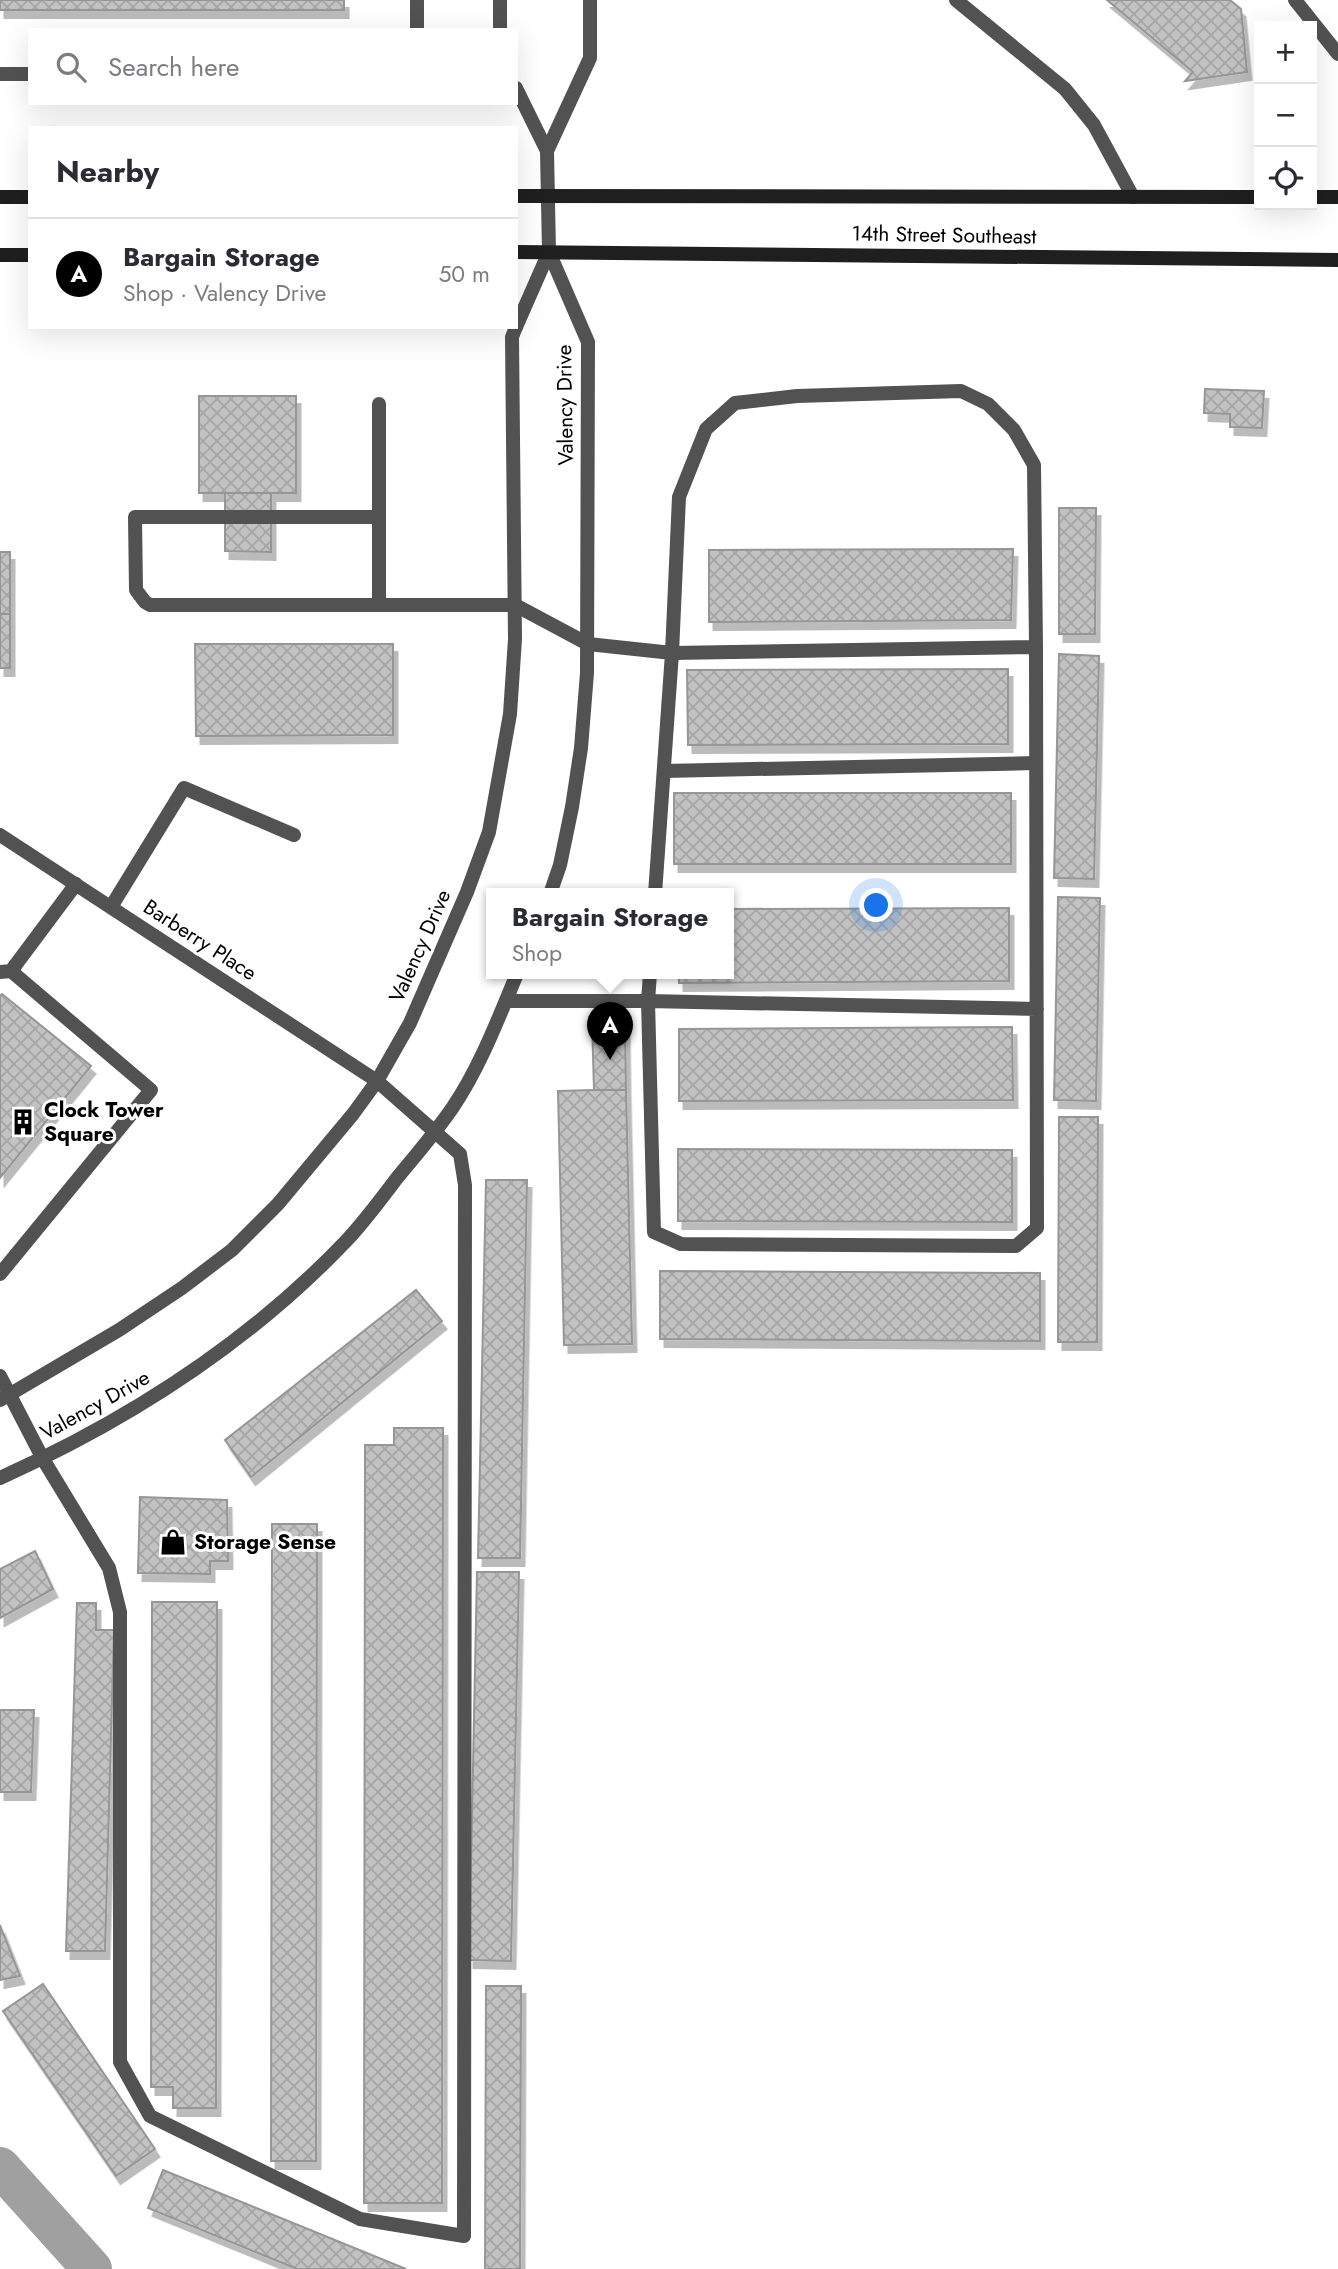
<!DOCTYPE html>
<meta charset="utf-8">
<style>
:root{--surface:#fff;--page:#f2f2f3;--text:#2b2b33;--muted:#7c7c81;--line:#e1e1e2;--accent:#000}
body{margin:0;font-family:Jost,sans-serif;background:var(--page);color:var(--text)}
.controls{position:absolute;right:21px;top:21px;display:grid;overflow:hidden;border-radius:0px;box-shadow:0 7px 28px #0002}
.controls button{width:63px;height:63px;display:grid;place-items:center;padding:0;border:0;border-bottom:2px solid var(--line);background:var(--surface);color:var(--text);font:35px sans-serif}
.you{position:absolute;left:877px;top:906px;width:24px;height:24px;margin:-18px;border:5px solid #fff;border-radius:50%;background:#1a73e8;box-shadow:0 0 0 10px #1a73e833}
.badge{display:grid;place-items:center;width:46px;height:46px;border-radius:50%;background:var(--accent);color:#fff;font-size:23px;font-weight:700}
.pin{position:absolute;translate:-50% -58px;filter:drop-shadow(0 2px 4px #0008)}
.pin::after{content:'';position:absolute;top:37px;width:24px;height:21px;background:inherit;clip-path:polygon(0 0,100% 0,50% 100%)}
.popup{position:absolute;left:486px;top:888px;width:248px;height:91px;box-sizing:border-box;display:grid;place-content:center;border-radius:0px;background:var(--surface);filter:drop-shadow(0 2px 5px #0005);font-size:23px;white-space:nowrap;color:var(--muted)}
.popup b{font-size:26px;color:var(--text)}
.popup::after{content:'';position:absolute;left:50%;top:100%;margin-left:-14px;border:14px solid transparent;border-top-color:var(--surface)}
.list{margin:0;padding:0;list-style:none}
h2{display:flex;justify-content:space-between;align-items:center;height:91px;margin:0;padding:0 28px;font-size:30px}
h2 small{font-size:23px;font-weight:400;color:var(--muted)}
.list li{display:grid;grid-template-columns:46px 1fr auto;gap:21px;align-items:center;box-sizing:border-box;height:112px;padding:0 28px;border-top:2px solid var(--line)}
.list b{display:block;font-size:26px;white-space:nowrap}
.list p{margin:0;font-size:23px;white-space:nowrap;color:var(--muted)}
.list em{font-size:23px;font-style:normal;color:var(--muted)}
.icon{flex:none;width:38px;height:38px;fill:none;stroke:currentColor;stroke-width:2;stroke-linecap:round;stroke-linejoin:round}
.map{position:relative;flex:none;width:1338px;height:2269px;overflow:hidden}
.search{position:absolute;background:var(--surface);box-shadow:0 7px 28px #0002;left:28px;top:28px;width:490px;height:77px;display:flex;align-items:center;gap:18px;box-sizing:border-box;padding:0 24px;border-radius:0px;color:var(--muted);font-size:26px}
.panel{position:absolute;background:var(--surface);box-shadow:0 7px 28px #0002;left:28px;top:126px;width:490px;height:203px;border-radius:0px}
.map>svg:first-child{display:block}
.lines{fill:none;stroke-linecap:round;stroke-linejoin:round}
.canal{stroke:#a0a0a0;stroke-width:40}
.building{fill:url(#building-cross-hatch);stroke:#969696;stroke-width:2;filter:url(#shadow)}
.service{stroke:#525252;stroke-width:14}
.minor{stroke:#525252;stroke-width:14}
.secondary{stroke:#1f1f1f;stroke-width:14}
.labels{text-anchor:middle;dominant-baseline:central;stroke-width:6;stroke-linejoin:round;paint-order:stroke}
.street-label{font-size:21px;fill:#000;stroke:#fff}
.poi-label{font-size:21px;font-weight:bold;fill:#000;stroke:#fff;text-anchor:start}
</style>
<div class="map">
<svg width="1338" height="2269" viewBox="0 0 1338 2269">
<defs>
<pattern id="building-cross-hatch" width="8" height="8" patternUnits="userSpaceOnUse" patternTransform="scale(1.75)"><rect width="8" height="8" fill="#c2c2c2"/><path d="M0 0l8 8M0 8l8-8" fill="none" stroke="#a5a5a5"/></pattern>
<filter id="shadow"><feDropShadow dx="4.5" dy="8" stdDeviation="0" flood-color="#0004"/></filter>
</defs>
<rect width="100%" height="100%" fill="#fff"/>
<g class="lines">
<path class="canal" d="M0,2167L92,2269"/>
</g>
<g class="building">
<rect x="0" y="0" width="344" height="10"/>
<path d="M1107,0H1230L1241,9L1247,72L1185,81L1193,72Z"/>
<path d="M1205,389L1264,391L1262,428L1230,427V414L1204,413Z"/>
<rect x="199" y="396" width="97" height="97"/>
<path d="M225,493H271V552L225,551Z"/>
<path d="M1059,508H1096L1095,634H1059Z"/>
<path d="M1013,549L1011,620L709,622V550Z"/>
<rect x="0" y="552" width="10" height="62"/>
<rect x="0" y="614" width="10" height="54"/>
<path d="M195,644H393V735L196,736Z"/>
<path d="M1059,654L1099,656L1094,879L1054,878Z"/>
<path d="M1008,669V744L688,745L687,670Z"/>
<rect x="674" y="793" width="337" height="71"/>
<path d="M1058,897L1100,898L1096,1101L1054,1100Z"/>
<path d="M1009,908V981L679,983V974H729V909Z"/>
<path d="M2,994L91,1066L0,1178V996Z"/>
<path d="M592,1021H625L626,1090H594Z"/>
<path d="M1012,1027L1013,1100L679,1101V1029Z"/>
<path d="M594,1090H626L632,1344L564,1345L558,1091Z"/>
<path d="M1059,1117H1098L1097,1342H1058Z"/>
<path d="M678,1149L1012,1150V1222L678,1221Z"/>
<path d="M486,1180H527L520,1558H478Z"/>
<path d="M660,1271L1040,1273V1341L660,1339Z"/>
<path d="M416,1290L442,1321L251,1477L225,1440Z"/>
<path d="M394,1428H443L442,2203H364L365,1445H394Z"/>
<path d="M140,1497L227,1500L228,1561H210V1574L138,1573Z"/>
<path d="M272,1524H317L316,2161H271Z"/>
<path d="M35,1551L53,1589L0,1618V1569Z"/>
<path d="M477,1572H519L511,1961L469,1960Z"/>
<path d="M152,1602H217L216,2108H173V2087H151Z"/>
<path d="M77,1603H96V1630H114L105,1951H66Z"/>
<path d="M0,1710H34L31,1792H0Z"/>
<path d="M0,1925L20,1976L0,1980Z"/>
<path d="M43,1984L155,2149L116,2176L3,2011Z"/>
<path d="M486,1986H521L520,2269H485Z"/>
<path d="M163,2170L406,2269H297L148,2208Z"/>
</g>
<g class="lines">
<g class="service">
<path d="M417,0V30"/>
<path d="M956,0L1065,89L1094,125L1133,197"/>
<path d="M1295,0L1338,54"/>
<path d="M0,74H30"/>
<path d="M379,517H135L136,590L145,602L150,605H515L588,644L672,653L655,894"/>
<path d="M379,605V404"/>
<path d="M1036,647L1034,465L1014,430L988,404L961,391L797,396L735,403L706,429L679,497L672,653L1036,647L1037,1228L1016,1246L681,1244L654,1232L648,1001L1037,1009"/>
<path d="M664,771L1036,763"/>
<path d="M111,907L184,788L294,835"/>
<path d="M0,972L11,971L76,884"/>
<path d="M506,1001H648L650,974"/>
<path d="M0,1274L151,1090L11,971"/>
<path d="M0,1376L43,1459L109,1568L120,1612V2062L150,2116L360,2219L464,2236L465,1185L460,1154L377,1081"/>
</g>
<g class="minor">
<path d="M500,30V0"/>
<path d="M516,88L547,151L549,252L588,342L587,673L581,748L572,807L560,865L550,894"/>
<path d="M547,151L590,58V0"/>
<path d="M516,327L549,252"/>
<path d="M0,835L377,1081"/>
<path d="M0,1400L119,1330L182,1288L232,1250L278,1204L353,1114L377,1081L410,1023L467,892L489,832L510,714L515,639L512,337L516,327"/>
<path d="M0,1478C129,1420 249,1343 347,1240C365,1221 381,1199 397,1178C416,1155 436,1132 453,1107C480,1067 498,1019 517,974"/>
</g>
<g class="secondary">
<path d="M516,196L1259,197"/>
<path d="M0,197H30"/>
<path d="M1312,197H1338"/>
<path d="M516,252L1338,260"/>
<path d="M0,255H30"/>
</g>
</g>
<defs>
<g id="building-bare" transform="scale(2.1)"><path d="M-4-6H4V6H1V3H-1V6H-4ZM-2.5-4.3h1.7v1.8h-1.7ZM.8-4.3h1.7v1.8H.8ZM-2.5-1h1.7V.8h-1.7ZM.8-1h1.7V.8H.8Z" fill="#000" stroke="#fff" stroke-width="2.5" paint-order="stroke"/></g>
<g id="shop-bare" transform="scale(2.1)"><path d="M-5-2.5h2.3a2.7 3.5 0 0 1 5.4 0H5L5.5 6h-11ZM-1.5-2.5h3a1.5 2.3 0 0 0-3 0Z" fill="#000" stroke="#fff" stroke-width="2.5" paint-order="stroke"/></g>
</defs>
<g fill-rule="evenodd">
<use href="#building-bare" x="23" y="1122"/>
<use href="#shop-bare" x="173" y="1542"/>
</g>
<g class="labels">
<g class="street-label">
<text transform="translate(944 235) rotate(1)">14th Street Southeast</text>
<text transform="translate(565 405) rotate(-91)">Valency Drive</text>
<text transform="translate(200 940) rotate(33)">Barberry Place</text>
<text transform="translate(420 946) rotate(-66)">Valency Drive</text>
<text transform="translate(95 1405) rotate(-29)">Valency Drive</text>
</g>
<g class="poi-label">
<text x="44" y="1110">Clock Tower<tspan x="44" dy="24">Square</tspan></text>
<text x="194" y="1542">Storage Sense</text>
</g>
</g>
</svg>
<div class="controls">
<button>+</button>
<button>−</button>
<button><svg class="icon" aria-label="locate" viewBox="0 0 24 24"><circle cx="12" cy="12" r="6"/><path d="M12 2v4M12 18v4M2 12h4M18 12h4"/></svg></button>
</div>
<div class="you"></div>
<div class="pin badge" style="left:610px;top:1060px">A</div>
<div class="popup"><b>Bargain Storage</b>Shop</div>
<div class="search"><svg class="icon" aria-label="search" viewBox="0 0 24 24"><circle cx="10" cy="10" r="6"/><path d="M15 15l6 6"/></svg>Search here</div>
<section class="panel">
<h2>Nearby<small></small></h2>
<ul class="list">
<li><span class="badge">A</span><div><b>Bargain Storage</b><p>Shop · Valency Drive</p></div><em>50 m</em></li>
</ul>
</section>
</div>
